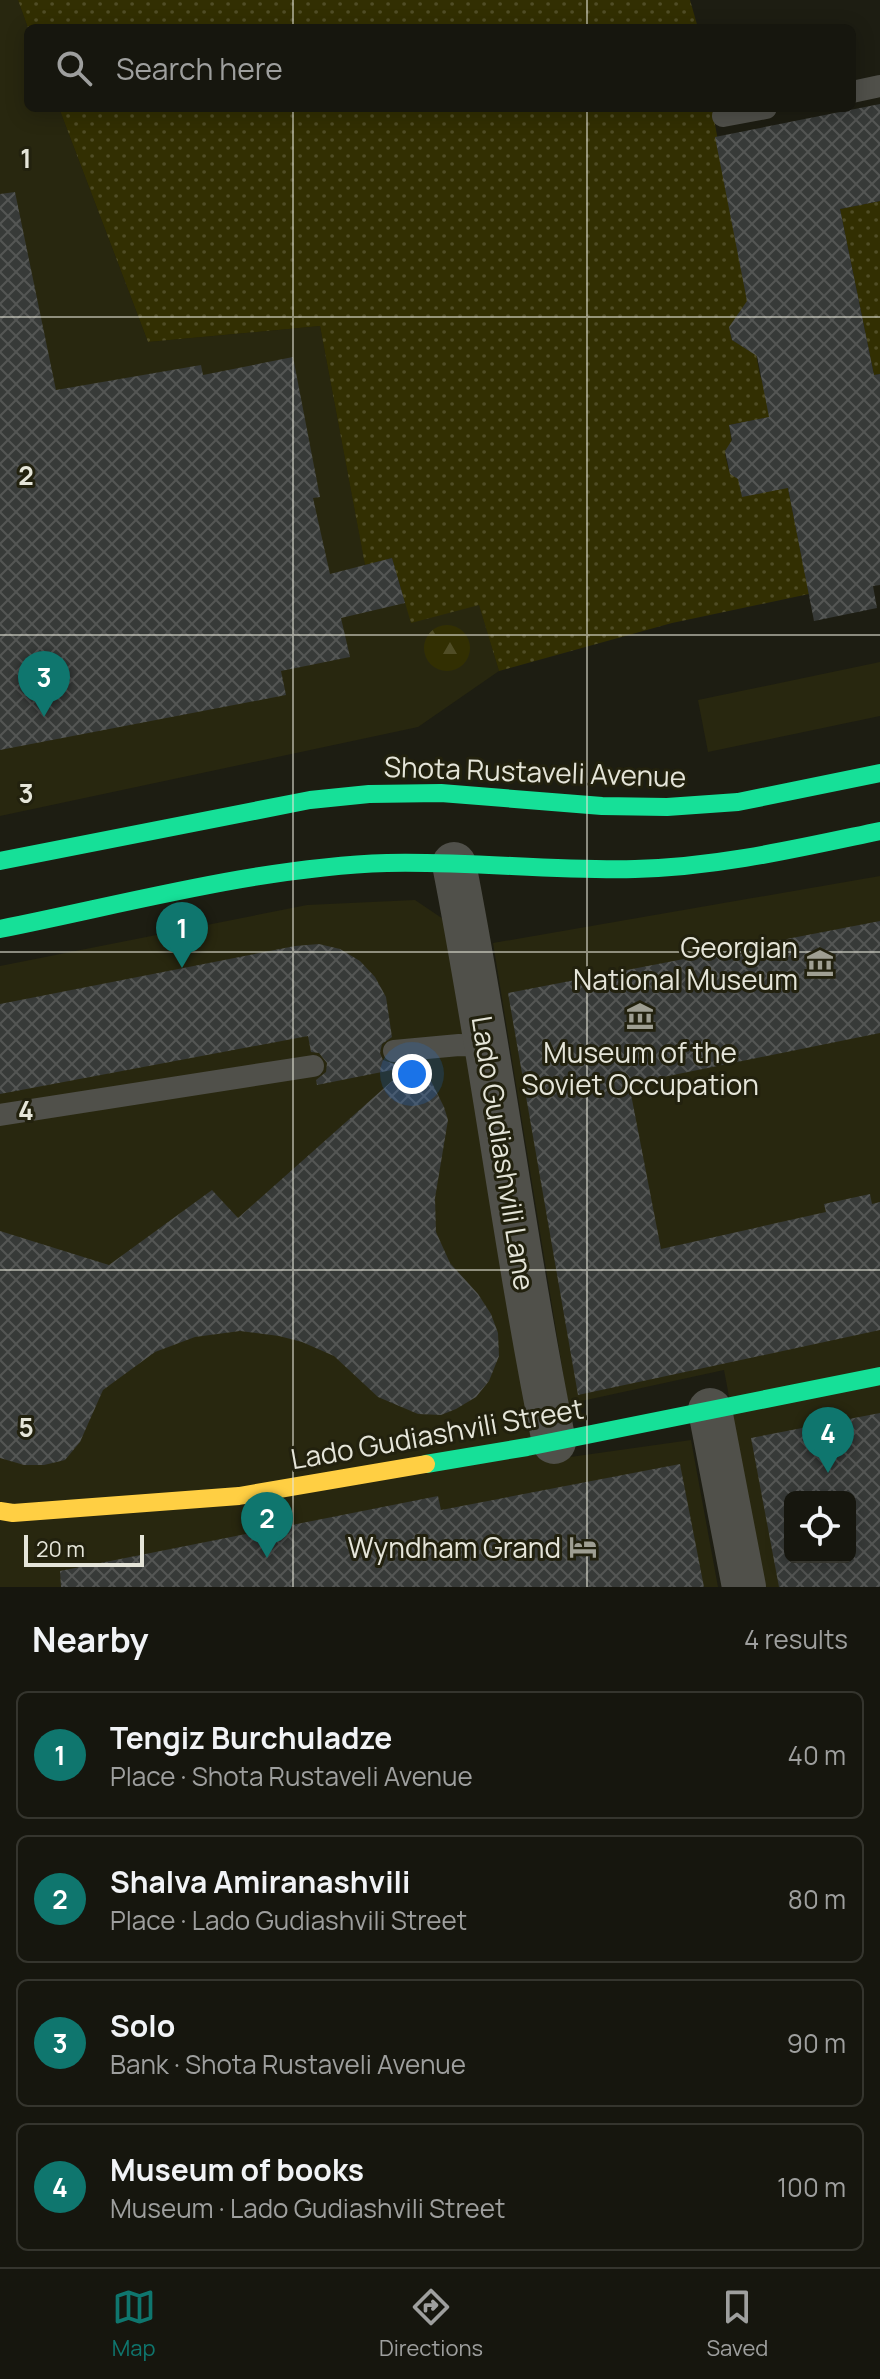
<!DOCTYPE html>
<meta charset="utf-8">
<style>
:root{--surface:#16160e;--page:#23231c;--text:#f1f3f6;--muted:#9e9f9e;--line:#35352e;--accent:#0f766e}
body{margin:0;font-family:Manrope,sans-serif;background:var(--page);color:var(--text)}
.controls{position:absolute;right:24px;bottom:24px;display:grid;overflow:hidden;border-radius:12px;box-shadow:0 4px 20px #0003}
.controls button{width:72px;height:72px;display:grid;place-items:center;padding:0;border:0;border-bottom:2px solid var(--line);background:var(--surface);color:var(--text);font:40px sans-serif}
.scale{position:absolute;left:24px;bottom:20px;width:120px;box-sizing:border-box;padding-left:8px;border:4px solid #e5e5d9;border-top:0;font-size:22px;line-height:28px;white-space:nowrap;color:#e5e5d9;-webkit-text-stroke:6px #22210e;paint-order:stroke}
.you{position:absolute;left:412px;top:1074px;width:28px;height:28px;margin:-20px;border:6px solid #fff;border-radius:50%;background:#1a73e8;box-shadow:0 0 0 12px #1a73e833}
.badge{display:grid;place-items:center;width:52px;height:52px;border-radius:50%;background:var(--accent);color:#fff;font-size:26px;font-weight:700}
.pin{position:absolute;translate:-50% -66px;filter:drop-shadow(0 2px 4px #0008)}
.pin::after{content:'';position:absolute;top:42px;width:28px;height:24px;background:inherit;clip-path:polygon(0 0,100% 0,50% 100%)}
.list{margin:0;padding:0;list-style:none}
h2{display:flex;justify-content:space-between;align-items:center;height:104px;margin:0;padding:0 32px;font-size:34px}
h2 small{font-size:26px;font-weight:400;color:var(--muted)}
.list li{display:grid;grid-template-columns:52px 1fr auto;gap:24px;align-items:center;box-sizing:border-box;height:128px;margin:0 16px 16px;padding:0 16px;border:2px solid var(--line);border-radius:12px}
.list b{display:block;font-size:30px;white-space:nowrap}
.list p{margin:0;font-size:26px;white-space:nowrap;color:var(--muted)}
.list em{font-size:26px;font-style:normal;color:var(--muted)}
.icon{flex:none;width:44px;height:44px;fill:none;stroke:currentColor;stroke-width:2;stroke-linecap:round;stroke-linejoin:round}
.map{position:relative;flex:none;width:880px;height:1587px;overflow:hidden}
.search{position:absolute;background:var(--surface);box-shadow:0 4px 20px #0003;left:24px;right:24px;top:24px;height:88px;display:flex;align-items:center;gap:20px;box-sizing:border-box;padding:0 28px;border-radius:12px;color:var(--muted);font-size:30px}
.sheet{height:680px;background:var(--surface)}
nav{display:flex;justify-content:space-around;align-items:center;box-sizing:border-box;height:112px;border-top:2px solid var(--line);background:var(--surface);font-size:22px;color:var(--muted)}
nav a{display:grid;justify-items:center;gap:4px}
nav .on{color:var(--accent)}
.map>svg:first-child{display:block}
.built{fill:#28270f;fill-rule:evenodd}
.grass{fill:url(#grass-dots)}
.forest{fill:url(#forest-firs)}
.building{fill:url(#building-cross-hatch);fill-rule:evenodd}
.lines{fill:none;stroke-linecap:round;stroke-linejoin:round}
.lane{stroke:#50504a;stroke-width:22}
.street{stroke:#50504a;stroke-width:44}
.fast{stroke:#16e098;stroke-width:18}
.slow{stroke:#ffcf43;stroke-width:18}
.grid{fill:none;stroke:#e5e5d9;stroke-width:2;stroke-opacity:0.55}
.labels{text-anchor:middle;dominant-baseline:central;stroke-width:6;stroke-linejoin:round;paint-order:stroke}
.street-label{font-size:28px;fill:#e5e5d9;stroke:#22210e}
.poi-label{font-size:28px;fill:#e5e5d9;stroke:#22210e;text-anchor:end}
.grid-label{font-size:26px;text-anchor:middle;font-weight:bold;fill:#e5e5d9;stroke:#22210e;stroke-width:6;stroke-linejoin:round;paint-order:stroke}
</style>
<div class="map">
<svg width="880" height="1587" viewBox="0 0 880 1587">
<defs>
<pattern id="grass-dots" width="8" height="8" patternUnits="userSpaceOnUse" patternTransform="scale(2)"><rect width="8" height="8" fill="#322f02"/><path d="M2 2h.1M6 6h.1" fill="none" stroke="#504d26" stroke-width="1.8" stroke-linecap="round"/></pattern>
<pattern id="forest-firs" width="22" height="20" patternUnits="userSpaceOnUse" patternTransform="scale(2)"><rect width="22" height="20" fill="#322f02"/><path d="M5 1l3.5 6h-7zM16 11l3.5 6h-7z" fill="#504d26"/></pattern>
<pattern id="building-cross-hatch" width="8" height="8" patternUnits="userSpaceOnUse" patternTransform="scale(2)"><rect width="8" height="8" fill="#373a38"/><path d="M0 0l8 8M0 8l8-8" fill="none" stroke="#545654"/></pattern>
</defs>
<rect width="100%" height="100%" fill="#1d1d12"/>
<g class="built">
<path d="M0,0H18L28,28V108H59L148,342L320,326L365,564L392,558L479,604L499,671L418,727L0,816Z"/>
<path d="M880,662V716L708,752L698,700Z"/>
<path d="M880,876V1587H765L724,1370L568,1404L493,943ZM790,1497H850V1557H790Z"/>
<path d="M415,900L455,927L549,1460L691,1440L718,1587H0V966L307,905Z"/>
</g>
<g class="grass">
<path d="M18,0H690L698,28H28Z"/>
<path d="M59,108H712L749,310L729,327L732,340L747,349L755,348L760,375L775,416L729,425L732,443L725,454L729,471L735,477L788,488L809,594L672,623L499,671L479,605L411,623L392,558L365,565L320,326L148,342Z"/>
<path d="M880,201V374L874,375L840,209Z"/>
</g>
<circle class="forest" cx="447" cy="648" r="23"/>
<g class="building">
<path d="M880,104V201L840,209L874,375L880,374V585L873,586L877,608L814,621L788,488L742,497L738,479L730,474L725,451L732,440L729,425L769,417L757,356L732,340L729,327L747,301L715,137Z"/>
<path d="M15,192L56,390L201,365L203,375L293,357L320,497L313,498L330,574L392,558L405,603L341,618L350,657L281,671L286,695L0,750V194Z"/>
<path d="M880,921V1033L629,1084L661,1249L826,1212L824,1204L870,1194L872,1204L880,1202V1330L578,1395L508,993Z"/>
<path d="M319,944L340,949L360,961L375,977L386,997L392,1037L382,1044L380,1053L383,1060L397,1065V1069L317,1085L316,1080L326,1072L327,1063L319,1053L311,1052L308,1036L0,1094V1004L295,946Z"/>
<path d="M425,1069L444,1107L448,1120L435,1198L436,1232L450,1263L478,1294L491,1314L498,1333L499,1356L489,1381L476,1397L456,1409L441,1415L418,1414L378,1397L334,1356L302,1342L279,1336L240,1331L195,1337L155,1352L103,1390L80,1442L65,1460L44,1465H24L0,1458V1231L109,1265L212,1190L238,1218L400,1074Z"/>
<path d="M880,1413V1587H779L751,1438ZM790,1497H850V1557H790Z"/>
<path d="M680,1464L704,1587H61L60,1571L438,1496L441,1510Z"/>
</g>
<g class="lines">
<g class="lane">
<path d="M852,92L880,86"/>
<path d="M723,116L766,108"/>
<path d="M394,1051L459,1045L486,1046"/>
<path d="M0,1115L313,1066"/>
</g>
<g class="street">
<path d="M454,864C492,1056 515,1250 554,1442"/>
<path d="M710,1410L744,1587"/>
</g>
<g class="fast">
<path d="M0,861L310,800L369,794L441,793L602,806L667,807L738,802L880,773"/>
<path d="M0,929C125,904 260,867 387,863C470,861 553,871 635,869C719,867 799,848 880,831"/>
<path d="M426,1464L527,1447L880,1376"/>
</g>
<path class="slow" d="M0,1511L13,1513L239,1496L426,1464"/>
</g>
<path class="grid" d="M293,0V28M587,0V28M293,108V1587M587,108V1587M0,317H880M0,635H880M0,952H880M0,1270H880"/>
<defs>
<g id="museum-bare" transform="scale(2.16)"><path d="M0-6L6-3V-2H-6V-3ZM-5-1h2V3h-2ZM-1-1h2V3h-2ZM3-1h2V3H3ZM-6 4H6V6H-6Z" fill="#9f9f93" stroke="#22210e" stroke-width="2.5" paint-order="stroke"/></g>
<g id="hotel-bare" transform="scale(2.16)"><path d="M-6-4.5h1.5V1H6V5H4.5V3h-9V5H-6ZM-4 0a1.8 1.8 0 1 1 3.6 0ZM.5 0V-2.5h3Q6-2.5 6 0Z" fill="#9f9f93" stroke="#22210e" stroke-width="2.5" paint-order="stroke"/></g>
</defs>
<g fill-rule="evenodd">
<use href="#museum-bare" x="820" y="963"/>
<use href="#museum-bare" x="640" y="1016"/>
<use href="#hotel-bare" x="583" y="1547"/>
</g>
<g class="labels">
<g class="street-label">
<text transform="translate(535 771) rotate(2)">Shota Rustaveli Avenue</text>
<text transform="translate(504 1153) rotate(81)">Lado Gudiashvili Lane</text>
<text transform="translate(437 1433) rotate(-10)">Lado Gudiashvili Street</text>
</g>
<g class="poi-label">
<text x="798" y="947">Georgian<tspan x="798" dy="32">National Museum</tspan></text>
<text x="640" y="1052" text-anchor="middle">Museum of the<tspan x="640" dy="32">Soviet Occupation</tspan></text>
<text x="561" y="1547">Wyndham Grand</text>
</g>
</g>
<g class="grid-label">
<text x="26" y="168">1</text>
<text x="26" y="485">2</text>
<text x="26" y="803">3</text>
<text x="26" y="1120">4</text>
<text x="26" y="1437">5</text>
</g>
</svg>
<div class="controls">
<button><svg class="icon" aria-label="locate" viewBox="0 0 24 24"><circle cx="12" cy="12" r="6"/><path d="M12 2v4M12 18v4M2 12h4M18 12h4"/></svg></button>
</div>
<div class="scale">20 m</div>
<div class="you"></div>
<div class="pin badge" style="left:182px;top:968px">1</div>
<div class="pin badge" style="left:267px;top:1558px">2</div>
<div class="pin badge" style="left:44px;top:717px">3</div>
<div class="pin badge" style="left:828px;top:1473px">4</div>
<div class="search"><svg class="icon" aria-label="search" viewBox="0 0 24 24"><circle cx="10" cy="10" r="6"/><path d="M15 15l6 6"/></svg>Search here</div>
</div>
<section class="sheet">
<h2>Nearby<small>4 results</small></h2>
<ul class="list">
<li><span class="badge">1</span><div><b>Tengiz Burchuladze</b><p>Place · Shota Rustaveli Avenue</p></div><em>40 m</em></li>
<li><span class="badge">2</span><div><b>Shalva Amiranashvili</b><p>Place · Lado Gudiashvili Street</p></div><em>80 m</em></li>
<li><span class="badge">3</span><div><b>Solo</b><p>Bank · Shota Rustaveli Avenue</p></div><em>90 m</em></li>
<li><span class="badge">4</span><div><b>Museum of books</b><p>Museum · Lado Gudiashvili Street</p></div><em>100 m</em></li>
</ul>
</section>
<nav>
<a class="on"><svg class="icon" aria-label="map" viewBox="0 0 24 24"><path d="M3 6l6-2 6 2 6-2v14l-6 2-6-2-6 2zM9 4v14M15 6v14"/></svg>Map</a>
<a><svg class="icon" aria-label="directions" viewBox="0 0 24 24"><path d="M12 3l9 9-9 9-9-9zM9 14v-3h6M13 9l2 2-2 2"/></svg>Directions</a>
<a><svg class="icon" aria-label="saved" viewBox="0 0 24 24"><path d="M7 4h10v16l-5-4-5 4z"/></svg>Saved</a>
</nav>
